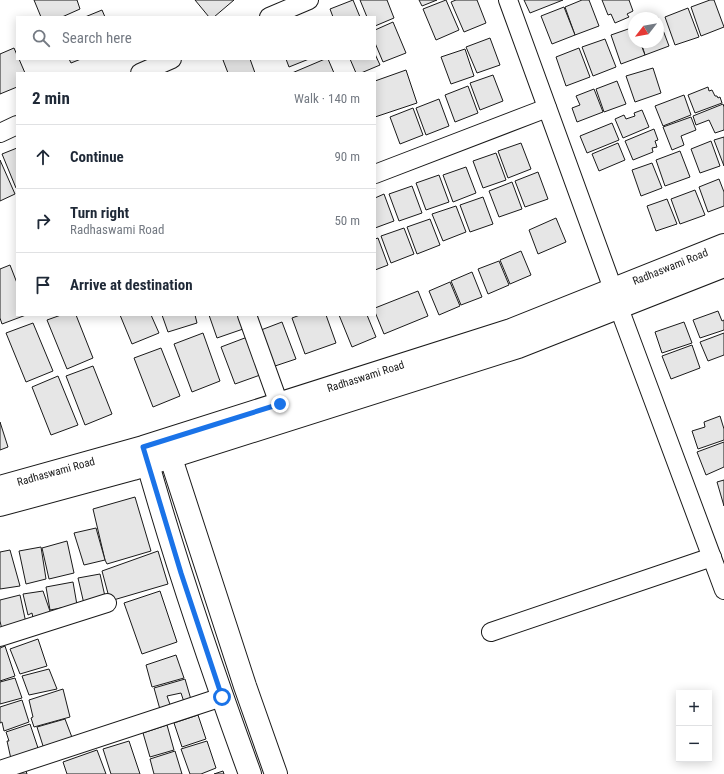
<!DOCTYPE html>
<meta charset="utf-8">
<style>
:root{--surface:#fff;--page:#f6f6f7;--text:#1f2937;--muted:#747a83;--line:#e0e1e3}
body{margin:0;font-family:"Roboto Condensed",sans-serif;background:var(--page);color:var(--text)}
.controls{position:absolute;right:12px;bottom:12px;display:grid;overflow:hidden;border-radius:0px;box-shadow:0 2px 10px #0003}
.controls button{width:36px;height:36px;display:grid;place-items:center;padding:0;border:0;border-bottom:1px solid var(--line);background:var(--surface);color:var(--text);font:20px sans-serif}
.compass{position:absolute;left:628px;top:12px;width:36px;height:36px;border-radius:50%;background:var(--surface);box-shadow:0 2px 10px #0003;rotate:239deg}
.stop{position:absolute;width:12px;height:12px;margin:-9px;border:3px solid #1a73e8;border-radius:50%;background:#fff}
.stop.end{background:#1a73e8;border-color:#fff;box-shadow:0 1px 4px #0008}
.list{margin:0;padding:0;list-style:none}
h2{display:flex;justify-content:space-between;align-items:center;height:52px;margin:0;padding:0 16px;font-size:17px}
h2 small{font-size:13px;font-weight:400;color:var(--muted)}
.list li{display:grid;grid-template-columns:26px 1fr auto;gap:12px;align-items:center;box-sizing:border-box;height:64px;padding:0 16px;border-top:1px solid var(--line)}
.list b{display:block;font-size:15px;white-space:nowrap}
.list p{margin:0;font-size:13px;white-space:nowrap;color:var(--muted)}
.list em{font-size:13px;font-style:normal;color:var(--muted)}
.icon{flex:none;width:22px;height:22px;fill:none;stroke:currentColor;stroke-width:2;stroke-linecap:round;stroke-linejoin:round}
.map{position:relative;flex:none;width:724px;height:774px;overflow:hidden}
.search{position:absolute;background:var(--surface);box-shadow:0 2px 10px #0003;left:16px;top:16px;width:360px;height:44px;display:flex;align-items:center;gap:10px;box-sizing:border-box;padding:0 14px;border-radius:0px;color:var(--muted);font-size:15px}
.panel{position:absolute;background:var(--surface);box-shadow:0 2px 10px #0003;left:16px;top:72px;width:360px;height:244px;border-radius:0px}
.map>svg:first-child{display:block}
.building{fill:#e6e6e6;stroke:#1a1a1a}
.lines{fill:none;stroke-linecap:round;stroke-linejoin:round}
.street-casing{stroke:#1a1a1a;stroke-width:20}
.secondary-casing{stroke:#1a1a1a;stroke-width:24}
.street{stroke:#fff;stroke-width:18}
.secondary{stroke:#fff;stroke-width:22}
.route{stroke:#1a73e8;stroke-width:5}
.labels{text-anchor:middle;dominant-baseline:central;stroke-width:3;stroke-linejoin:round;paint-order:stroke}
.street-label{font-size:11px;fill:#1a1a1a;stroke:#fff}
</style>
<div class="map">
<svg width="724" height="774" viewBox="0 0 724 774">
<rect width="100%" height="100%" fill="#fff"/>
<g class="building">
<path d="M34,0H77L80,9L62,17H41Z"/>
<path d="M195,0H234L214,17H209Z"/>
<path d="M353,0L360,17H333L330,9Z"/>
<path d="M360,0H387L394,18L375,26V17H367Z"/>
<path d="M419,0H437L422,6Z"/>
<path d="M446,0L459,30L436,40L423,9Z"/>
<path d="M456,0H477L486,23L464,32L451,2Z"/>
<path d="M524,0H563L530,13Z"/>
<path d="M582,0H589L599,26L575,35L565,7Z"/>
<path d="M602,0H629L633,11L627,14L629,17L615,23L611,14L608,15Z"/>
<path d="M710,0H714L724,27L701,36L691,7Z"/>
<path d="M564,7L575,35L552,44L541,16Z"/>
<path d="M688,8L699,37L675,45L665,17Z"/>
<path d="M102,10L105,17H85Z"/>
<path d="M658,17L669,46L645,55L641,42H658V18H656Z"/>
<path d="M393,22L406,53L383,62L375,43V30Z"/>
<path d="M634,27V42H640L645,55L621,64L611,35Z"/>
<path d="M490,38L500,65L477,73L466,47Z"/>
<path d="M605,39L616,67L593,76L582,47Z"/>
<path d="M14,48L17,55V59H19L25,73H17V87L0,94V54Z"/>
<path d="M579,48L590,77L566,86L556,57Z"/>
<path d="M465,49L474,76L451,84L441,57Z"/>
<path d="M375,54L380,65L361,73H356L350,59H375Z"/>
<path d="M69,59H81L71,63Z"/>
<path d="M226,59H250L255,73H228L223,60Z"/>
<path d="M286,59H309L289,67Z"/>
<path d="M325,59H328L334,73H292Z"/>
<path d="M653,68L661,93L635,102L626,76Z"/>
<path d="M406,70L417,103L375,117V81Z"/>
<path d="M493,75L503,101L480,110L470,83Z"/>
<path d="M617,81L626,104L604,112L596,89Z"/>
<path d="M468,86L478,113L455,122L445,95Z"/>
<path d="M708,87L709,91L712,90L715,96H717L718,98L720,97L722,103L695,113L688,95Z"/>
<path d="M594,89L603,112L577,122L572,108L580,105L576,96Z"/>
<path d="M684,95L691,115L663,126L655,106Z"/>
<path d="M439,99L449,126L426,135L416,108Z"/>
<path d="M723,104L724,107V130L715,133L709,120L696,125L693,116Z"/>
<path d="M413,108L423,135L400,144L390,117Z"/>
<path d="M642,110L649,127L623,138L615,119L624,115L626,119L635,116L634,113Z"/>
<path d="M691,117L696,130L681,136L684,145L672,150L663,127Z"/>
<path d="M612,123L619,140L587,153L580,136Z"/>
<path d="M654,129L658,140L655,141L657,147L652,148L653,152L633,160L625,141Z"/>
<path d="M724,137V166L714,140Z"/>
<path d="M711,141L720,166L700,173L691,149Z"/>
<path d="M521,143L531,169L508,178L498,151Z"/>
<path d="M618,143L625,160L599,171L592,154Z"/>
<path d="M17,148V188H16L2,154Z"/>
<path d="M680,151L690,177L665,186L656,160Z"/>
<path d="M496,153L506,180L483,188L473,161Z"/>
<path d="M0,160L15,194L0,201Z"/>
<path d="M652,163L662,188L641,196L632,170Z"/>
<path d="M466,167L476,193L453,202L443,175Z"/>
<path d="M538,172L548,199L525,207L515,181Z"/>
<path d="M439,175L449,202L426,210L416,183Z"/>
<path d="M719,179L724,192V206L708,212L699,187Z"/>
<path d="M512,182L522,209L499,217L489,191Z"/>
<path d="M412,186L422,213L399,221L389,194Z"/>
<path d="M695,190L705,215L680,224L671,199Z"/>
<path d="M384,194L394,221L375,228V198Z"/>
<path d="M483,197L493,224L470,232L460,205Z"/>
<path d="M667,199L677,224L656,231L647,206Z"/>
<path d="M456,206L466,232L443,241L432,214Z"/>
<path d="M556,218L566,242L538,254L529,230Z"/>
<path d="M430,219L440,245L417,254L407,227Z"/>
<path d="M404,228L414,254L391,263L381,236Z"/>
<path d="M378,238L388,265L375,270V239Z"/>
<path d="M521,251L531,275L510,284L500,260Z"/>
<path d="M499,261L509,285L488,294L478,269Z"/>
<path d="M10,265L17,283V315H26L2,324L0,318V269Z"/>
<path d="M472,272L482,297L461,305L451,281Z"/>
<path d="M450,282L460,306L439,315L429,291Z"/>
<path d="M418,291L428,316L384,334L375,312V308Z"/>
<path d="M718,311L722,321L724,320V330L700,338L693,320Z"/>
<path d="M61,315H76L93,358L67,369L47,320Z"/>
<path d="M120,315H151L159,333L132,344Z"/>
<path d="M162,315H195L197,323L168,332Z"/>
<path d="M209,315H241L246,328L217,338Z"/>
<path d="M300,315H326L336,343L305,354L292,318Z"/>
<path d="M339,315H367L376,337L352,347Z"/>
<path d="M282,322L296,359L275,366L261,330Z"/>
<path d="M684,322L692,343L662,353L655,332Z"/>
<path d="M33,323L53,371L26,382L6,333Z"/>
<path d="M203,333L220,381L192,392L174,344Z"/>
<path d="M724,333V355L708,361L700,342Z"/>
<path d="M250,336L263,374L235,384L221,347Z"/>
<path d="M692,345L700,368L671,379L662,356Z"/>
<path d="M161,348L180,396L153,407L134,358Z"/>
<path d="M93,366L112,414L85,425L66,376Z"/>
<path d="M58,376L78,425L51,435L32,387Z"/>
<path d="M720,416L724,429V440L698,449L692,431L705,427L704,422Z"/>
<path d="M0,422L8,447L0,450Z"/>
<path d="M724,442V467L706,475L697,452Z"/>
<path d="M724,480V506L717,482Z"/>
<path d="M135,497L151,551L107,564L105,560L93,509Z"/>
<path d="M96,528L105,560L84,565L74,533Z"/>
<path d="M67,541L74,573L49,579L42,548Z"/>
<path d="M41,547L46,579L26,584L19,551Z"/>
<path d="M10,550L20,586L0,589V552Z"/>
<path d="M158,551L168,584L110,601L102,571Z"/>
<path d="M100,574L106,601L84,604L78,578Z"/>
<path d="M73,582L77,605L50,610L46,587Z"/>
<path d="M43,591L52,617L33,618L32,613L28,615L23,594Z"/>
<path d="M160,591L177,642L142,654L124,603Z"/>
<path d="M20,595L26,623L2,630L0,621V600Z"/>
<path d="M38,639L47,666L20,674L10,649Z"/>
<path d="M5,646L15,676L0,681V648Z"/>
<path d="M176,655L184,678L152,687L146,665Z"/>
<path d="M49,669L57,689L29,695L22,676Z"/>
<path d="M15,678L22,698L0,704V682Z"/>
<path d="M185,679L192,703L185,705L181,693L167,696L172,710L161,713L154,688Z"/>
<path d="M63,689L70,717L34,727L31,718L33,717L29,700Z"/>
<path d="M22,700L29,722L4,731L2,722L0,723V707Z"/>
<path d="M198,715L206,739L182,747L174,723Z"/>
<path d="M65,719L73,740L44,749L37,727Z"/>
<path d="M30,724L38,748L11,759L7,741H9L6,732Z"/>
<path d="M167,725L174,750L150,757L143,733Z"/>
<path d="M129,741L140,774H111L103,749Z"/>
<path d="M207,741L216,768L201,774H190L181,749Z"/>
<path d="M97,750L106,774H67L63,762Z"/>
<path d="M175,751L182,774H154L150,759Z"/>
<path d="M26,771L27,774H16Z"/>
<path d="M223,771L224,774H214Z"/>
</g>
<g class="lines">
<g class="street-casing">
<g id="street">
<path d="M508,0L613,289L619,308L724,590"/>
<path d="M269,17L309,0"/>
<path d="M140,73L172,59"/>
<path d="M0,133L17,125"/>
<path d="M375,174L547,108"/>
<path d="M247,315L279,404"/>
<path d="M491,632L712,557"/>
<path d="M0,637L107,603"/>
<path d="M0,770L222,697"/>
</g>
</g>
<g class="secondary-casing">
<g id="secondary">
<path d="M166,443L245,686L276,774"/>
<path d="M144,450C174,559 211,667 250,774"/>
<path id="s1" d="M0,487L143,447L511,330L724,245"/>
<path d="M0,505L133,469L518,347L724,266"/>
</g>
</g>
<use href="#street" class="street"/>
<use href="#secondary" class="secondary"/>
</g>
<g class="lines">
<path class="route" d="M222,697L181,573L143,447L280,404"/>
</g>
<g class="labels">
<g class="street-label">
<text stroke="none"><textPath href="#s1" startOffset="706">Radhaswami Road</textPath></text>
<text stroke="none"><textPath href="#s1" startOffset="382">Radhaswami Road</textPath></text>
<text stroke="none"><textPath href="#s1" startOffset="58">Radhaswami Road</textPath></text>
</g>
</g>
</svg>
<div class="controls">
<button>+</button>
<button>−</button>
</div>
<svg class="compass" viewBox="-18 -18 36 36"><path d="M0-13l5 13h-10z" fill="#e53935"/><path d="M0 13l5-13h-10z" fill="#747a83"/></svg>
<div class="stop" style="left:222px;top:697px"></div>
<div class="stop end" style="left:280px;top:404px"></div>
<div class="search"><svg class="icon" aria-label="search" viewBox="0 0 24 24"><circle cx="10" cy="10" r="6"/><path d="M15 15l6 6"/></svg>Search here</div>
<section class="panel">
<h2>2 min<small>Walk · 140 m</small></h2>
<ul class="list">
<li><svg class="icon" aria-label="ahead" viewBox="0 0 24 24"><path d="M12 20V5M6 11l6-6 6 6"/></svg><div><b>Continue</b></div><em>90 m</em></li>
<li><svg class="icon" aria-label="right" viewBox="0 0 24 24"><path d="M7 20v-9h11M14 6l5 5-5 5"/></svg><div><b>Turn right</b><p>Radhaswami Road</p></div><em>50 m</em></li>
<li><svg class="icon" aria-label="arrive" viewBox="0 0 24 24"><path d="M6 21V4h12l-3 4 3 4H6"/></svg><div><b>Arrive at destination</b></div></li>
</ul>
</section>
</div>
